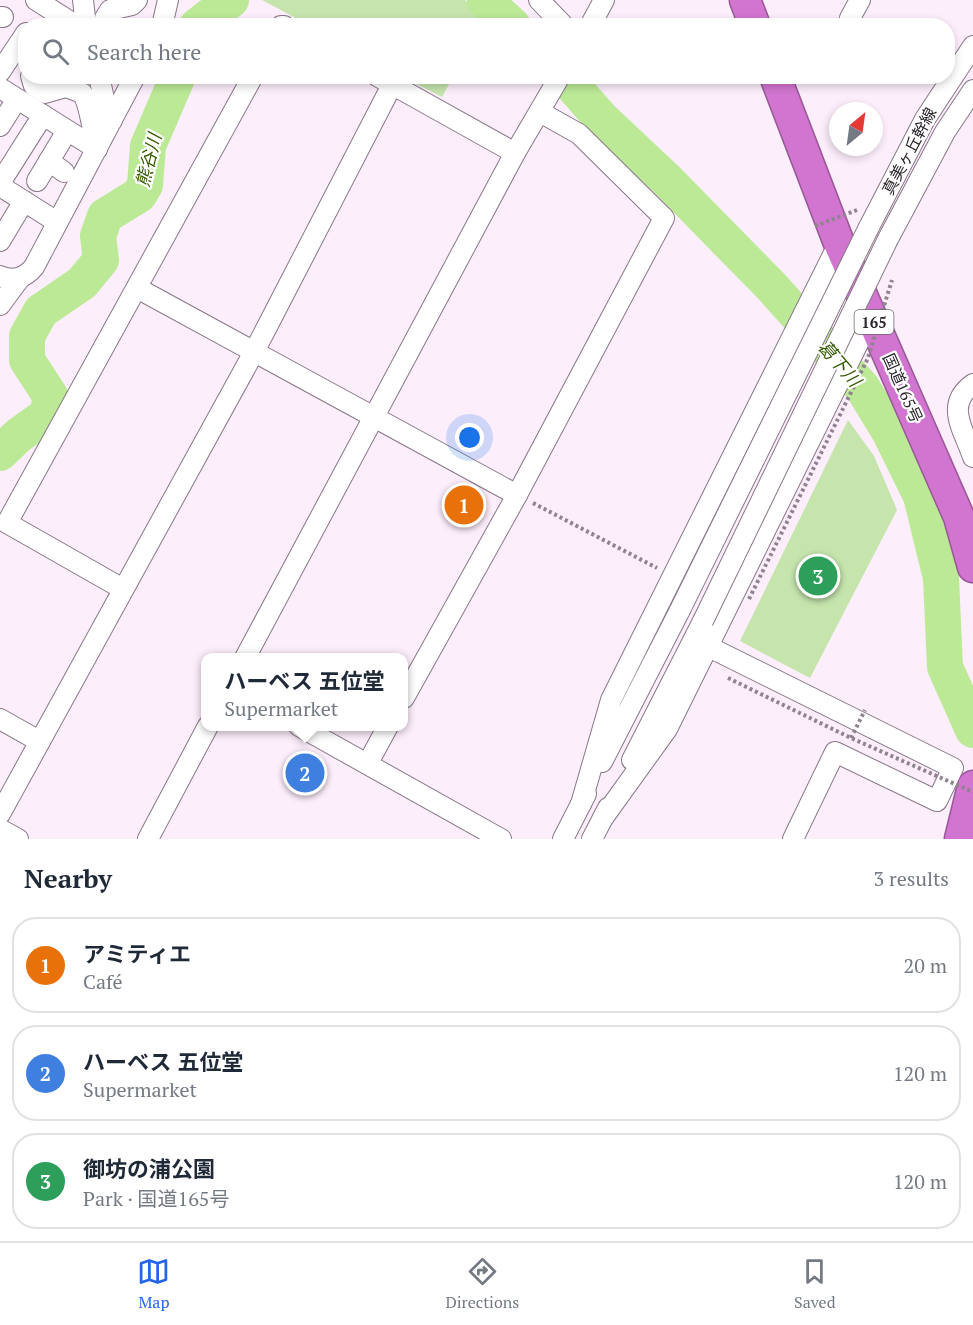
<!DOCTYPE html>
<meta charset="utf-8">
<style>
:root{--surface:#fff;--page:#f2f2f3;--text:#1f2937;--muted:#747a83;--line:#e0e1e3;--accent:#2563eb}
body{margin:0;font-family:"PT Serif","Noto Sans JP",serif;background:var(--page);color:var(--text)}
.compass{position:absolute;left:829px;top:102px;width:54px;height:54px;border-radius:50%;background:var(--surface);box-shadow:0 3px 9px #0003;rotate:29deg}
.you{position:absolute;left:470px;top:438px;width:21px;height:21px;margin:-15px;border:4px solid #fff;border-radius:50%;background:#1a73e8;box-shadow:0 0 0 9px #1a73e833}
.badge{display:grid;place-items:center;width:39px;height:39px;border-radius:50%;background:var(--accent);color:#fff;font-size:20px;font-weight:700}
.pin{position:absolute;translate:-50% -50%;border:3px solid #fff;box-shadow:0 2px 6px #0006}
.popup{position:absolute;left:201px;top:653px;width:207px;height:78px;box-sizing:border-box;display:grid;place-content:center;border-radius:12px;background:var(--surface);filter:drop-shadow(0 2px 4px #0005);font-size:20px;white-space:nowrap;color:var(--muted)}
.popup b{font-size:22px;color:var(--text)}
.popup::after{content:'';position:absolute;left:50%;top:100%;margin-left:-12px;border:12px solid transparent;border-top-color:var(--surface)}
.list{margin:0;padding:0;list-style:none}
h2{display:flex;justify-content:space-between;align-items:center;height:78px;margin:0;padding:0 24px;font-size:26px}
h2 small{font-size:20px;font-weight:400;color:var(--muted)}
.list li{display:grid;grid-template-columns:39px 1fr auto;gap:18px;align-items:center;box-sizing:border-box;height:96px;margin:0 12px 12px;padding:0 12px;border:2px solid var(--line);border-radius:24px}
.list b{display:block;font-size:22px;white-space:nowrap}
.list p{margin:0;font-size:20px;white-space:nowrap;color:var(--muted)}
.list em{font-size:20px;font-style:normal;color:var(--muted)}
.icon{flex:none;width:33px;height:33px;fill:none;stroke:currentColor;stroke-width:2;stroke-linecap:round;stroke-linejoin:round}
.map{position:relative;flex:none;width:973px;height:839px;overflow:hidden}
.search{position:absolute;background:var(--surface);box-shadow:0 3px 9px #0003;left:18px;right:18px;top:18px;height:66px;display:flex;align-items:center;gap:15px;box-sizing:border-box;padding:0 21px;border-radius:24px;color:var(--muted);font-size:22px}
.sheet{height:402px;background:var(--surface)}
nav{display:flex;justify-content:space-around;align-items:center;box-sizing:border-box;height:84px;border-top:2px solid var(--line);background:var(--surface);font-size:16px;color:var(--muted)}
nav a{display:grid;justify-items:center;gap:3px}
nav .on{color:var(--accent)}
.map>svg:first-child{display:block}
.green{fill:#c5e5ad}
.lines{fill:none;stroke-linecap:round;stroke-linejoin:round}
.river{stroke:#bbe996;stroke-width:36}
.minor-casing{stroke:#887787;stroke-width:22}
.highway-casing{stroke:#985996;stroke-width:33}
.path{stroke:#8f848e;stroke-width:4;stroke-dasharray:3 3;stroke-linecap:butt}
.minor{stroke:#fff;stroke-width:20}
.highway{stroke:#d275d0;stroke-width:30}
.minor-bridge-casing{stroke:#887787;stroke-width:22;stroke-linecap:butt}
.path-bridge{stroke:#8f848e;stroke-width:4;stroke-dasharray:3 3;stroke-linecap:butt}
.minor-bridge{stroke:#fff;stroke-width:20}
.labels{text-anchor:middle;dominant-baseline:central;stroke-width:4.5;stroke-linejoin:round;paint-order:stroke}
.shield{fill:#fff;stroke:#6b666b;stroke-width:1.5}
.shield-label{font-size:15px;font-weight:bold;fill:#2b242b}
.street-label{font-size:16px;fill:#2b242b;stroke:#fff}
.water-label{font-size:18px;font-style:italic;fill:#335a00;stroke:#fff}
</style>
<div class="map">
<svg width="973" height="839" viewBox="0 0 973 839">
<rect width="100%" height="100%" fill="#fdeefc"/>
<g class="green">
<path d="M262,0H465L485,21L482,26L309,25Z"/>
<path d="M403,77L453,76V77L442,97Z"/>
<path d="M848,420L874,456L897,510L810,678L740,641Z"/>
</g>
<g class="lines">
<g class="river">
<path d="M485,0L513,26"/>
<path d="M197,26L231,0"/>
<path d="M564,76L600,117L667,180L771,286L862,387L890,433L921,496L941,578L945,667L973,730"/>
<path d="M0,453L19,435L47,415L51,397L27,360V336L41,311L82,283L101,260L98,236L105,216L139,195L145,185L148,146L178,76"/>
</g>
<g class="minor-casing">
<g id="minor">
<path d="M36,0L77,26"/>
<path d="M83,0L86,26"/>
<path d="M539,0L564,26"/>
<path d="M0,17H3"/>
<path d="M850,18L860,0"/>
<path d="M106,26L105,18L110,10L132,5L137,0"/>
<path d="M162,26L168,0"/>
<path d="M281,26H284"/>
<path d="M590,26L604,0"/>
<path d="M0,72L26,33"/>
<path d="M31,76L34,86L45,93L66,87L82,93C90,103 93,135 97,149"/>
<path d="M99,76L106,108L112,120"/>
<path d="M377,76L515,153"/>
<path d="M0,88L97,149"/>
<path d="M0,126L17,99"/>
<path d="M49,161L64,172"/>
<path d="M37,181L67,131"/>
<path d="M0,183L43,115"/>
<path d="M0,186L57,222"/>
<path d="M869,227L925,119L973,46"/>
<path d="M888,239L945,132L973,90"/>
<path d="M0,241L24,201"/>
<path d="M0,276C13,282 25,278 34,267L135,76"/>
<path d="M137,288L517,495"/>
<path d="M0,305L20,278"/>
<path d="M973,384C944,405 964,430 973,457"/>
<path d="M123,589L7,523L253,76"/>
<path d="M709,647L953,768L937,801L835,752L793,839"/>
<path d="M245,658L515,153L560,76"/>
<path d="M404,698L517,495L664,218L579,134L540,112"/>
<path d="M0,719L39,741"/>
<path d="M299,726L501,839"/>
<path d="M632,760L703,621"/>
<path d="M602,762L680,610"/>
<path d="M368,763L388,726"/>
<path d="M581,804L611,700L839,243"/>
<path d="M0,814L254,352L392,85"/>
<path d="M603,818L667,729L871,317"/>
<path d="M0,829L18,839"/>
<path d="M148,839L208,726"/>
<path d="M563,839L586,794"/>
<path d="M592,839L608,808"/>
</g>
</g>
<g class="highway-casing">
<g id="highway">
<path d="M745,0L755,26"/>
<path d="M775,76L839,243L959,517L973,567"/>
<path d="M960,839L973,786"/>
</g>
</g>
<path class="path" d="M533,503L657,568"/>
<use href="#minor" class="minor"/>
<use href="#highway" class="highway"/>
<g class="minor-bridge-casing">
<g id="minor-bridge">
<path d="M680,610L869,227"/>
<path d="M703,621L888,239"/>
</g>
</g>
<g class="path-bridge">
<path d="M815,226L857,210"/>
<path d="M749,599L868,358L892,280"/>
<path d="M728,678L851,738L973,792"/>
<path d="M851,738L865,710"/>
</g>
<use href="#minor-bridge" class="minor-bridge"/>
</g>
<g class="labels">
<rect class="shield" x="854.5" y="310" width="39" height="24" rx="4.5"/>
<g class="shield-label">
<text x="874" y="322">165</text>
</g>
<g class="street-label">
<text transform="translate(909 151) rotate(-62)">真美ヶ丘幹線</text>
<text transform="translate(903 388) rotate(66)">国道165号</text>
</g>
<g class="water-label">
<text transform="translate(148 160) rotate(-76)">熊谷川</text>
<text transform="translate(840 363) rotate(49)">葛下川</text>
</g>
</g>
</svg>
<svg class="compass" viewBox="-18 -18 36 36"><path d="M0-13l5 13h-10z" fill="#e53935"/><path d="M0 13l5-13h-10z" fill="#747a83"/></svg>
<div class="you"></div>
<div class="pin badge" style="left:464px;top:505px;background:#e8710a">1</div>
<div class="pin badge" style="left:305px;top:773px;background:#3f7fe0">2</div>
<div class="popup"><b>ハーベス 五位堂</b>Supermarket</div>
<div class="pin badge" style="left:818px;top:576px;background:#2e9e5b">3</div>
<div class="search"><svg class="icon" aria-label="search" viewBox="0 0 24 24"><circle cx="10" cy="10" r="6"/><path d="M15 15l6 6"/></svg>Search here</div>
</div>
<section class="sheet">
<h2>Nearby<small>3 results</small></h2>
<ul class="list">
<li><span class="badge" style="background:#e8710a">1</span><div><b>アミティエ</b><p>Café</p></div><em>20 m</em></li>
<li><span class="badge" style="background:#3f7fe0">2</span><div><b>ハーベス 五位堂</b><p>Supermarket</p></div><em>120 m</em></li>
<li><span class="badge" style="background:#2e9e5b">3</span><div><b>御坊の浦公園</b><p>Park · 国道165号</p></div><em>120 m</em></li>
</ul>
</section>
<nav>
<a class="on"><svg class="icon" aria-label="map" viewBox="0 0 24 24"><path d="M3 6l6-2 6 2 6-2v14l-6 2-6-2-6 2zM9 4v14M15 6v14"/></svg>Map</a>
<a><svg class="icon" aria-label="directions" viewBox="0 0 24 24"><path d="M12 3l9 9-9 9-9-9zM9 14v-3h6M13 9l2 2-2 2"/></svg>Directions</a>
<a><svg class="icon" aria-label="saved" viewBox="0 0 24 24"><path d="M7 4h10v16l-5-4-5 4z"/></svg>Saved</a>
</nav>
